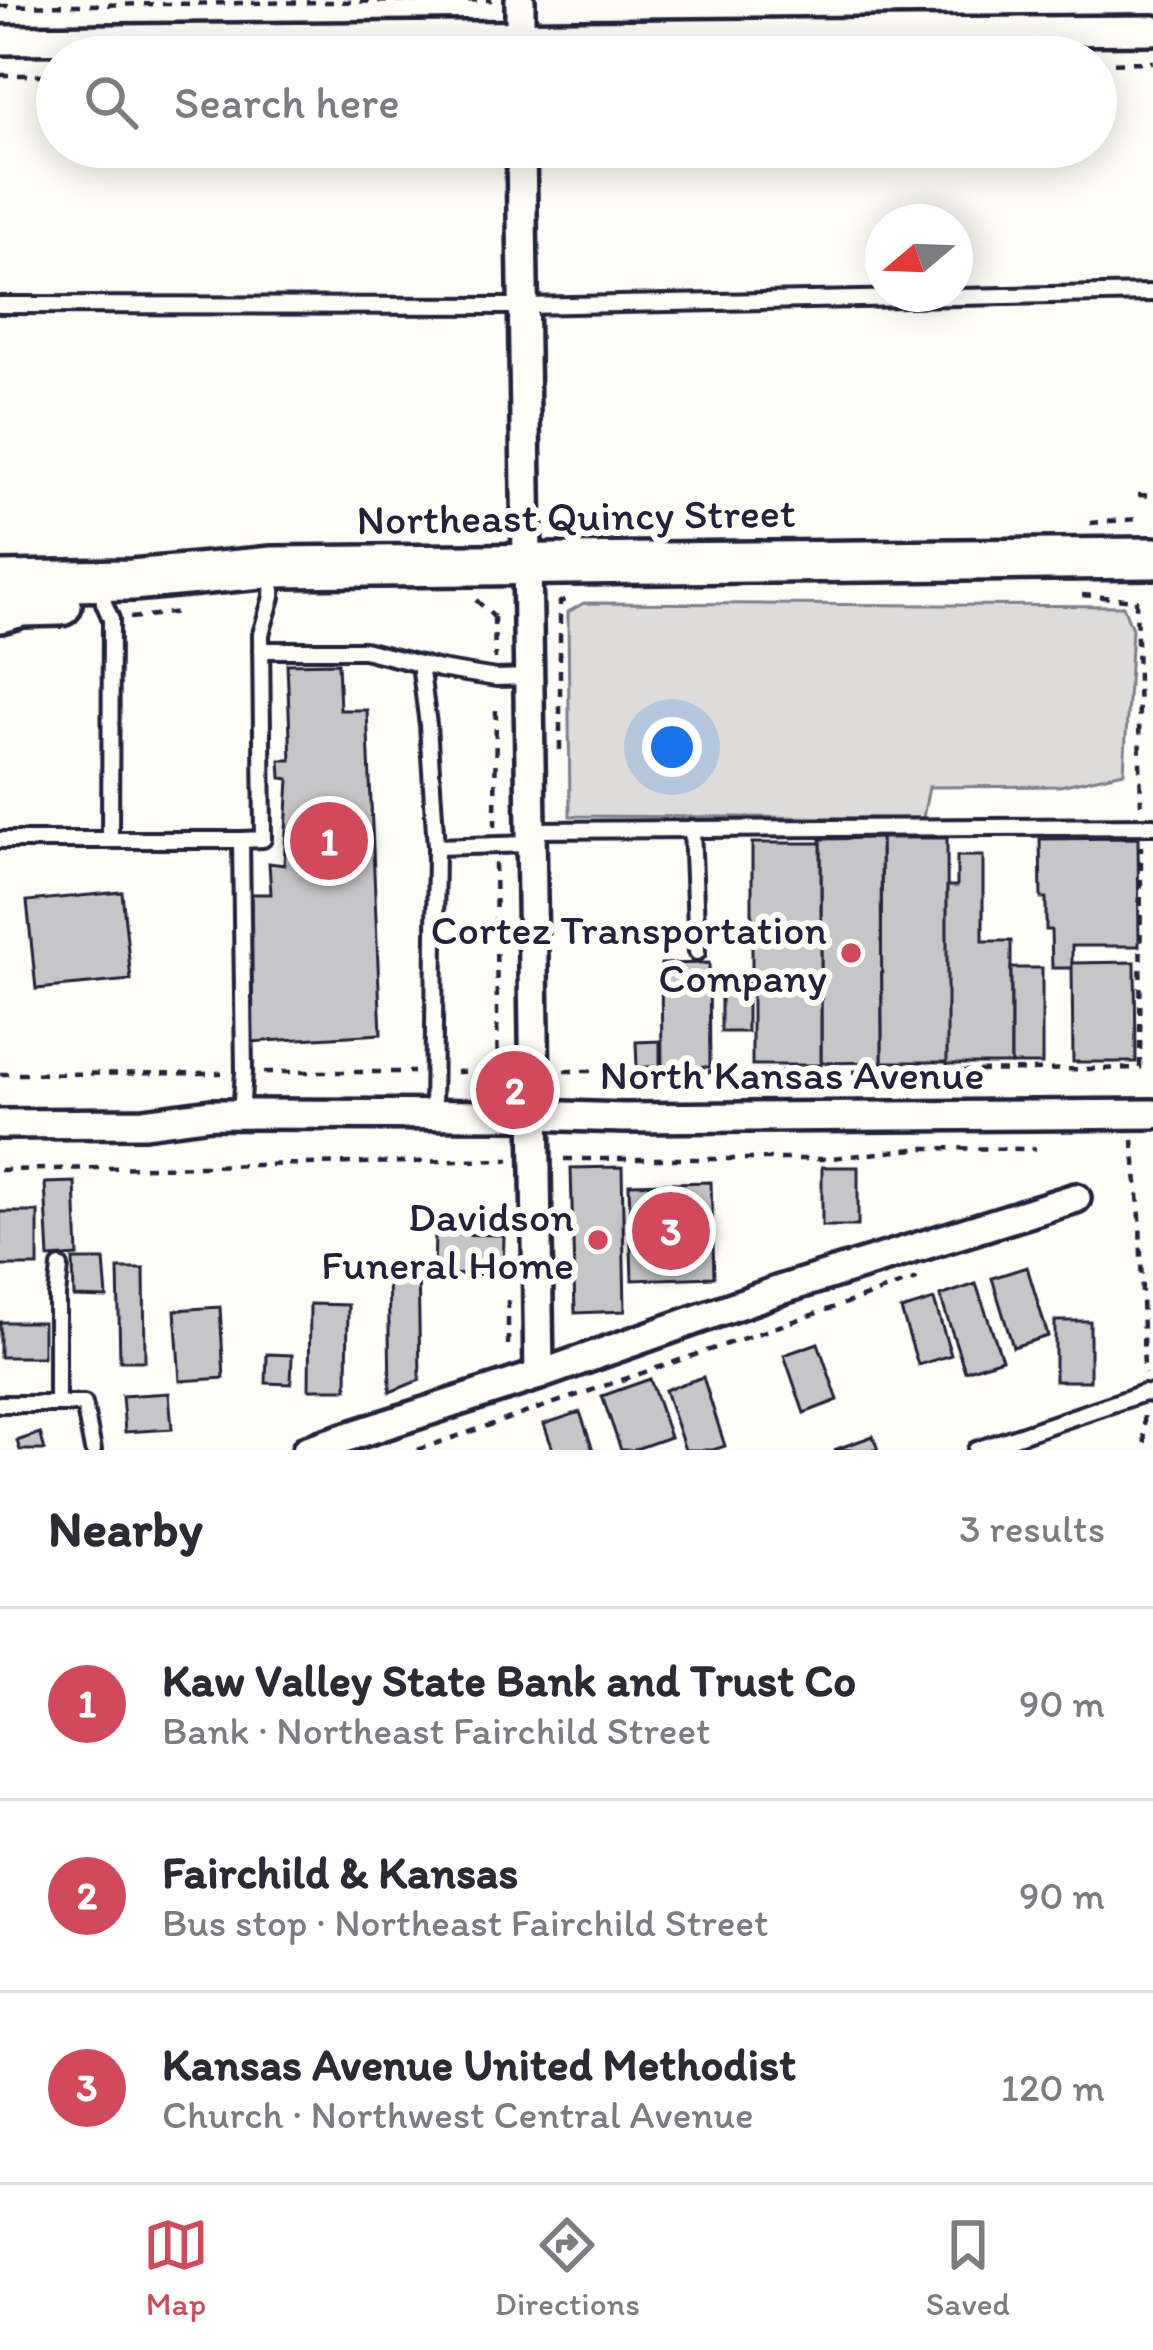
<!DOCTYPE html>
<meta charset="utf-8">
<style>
:root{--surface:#fff;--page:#f2f2f3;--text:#2b2b33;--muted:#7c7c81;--line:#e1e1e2;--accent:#d1495b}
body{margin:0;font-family:Itim,sans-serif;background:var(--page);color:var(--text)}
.compass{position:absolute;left:865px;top:204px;width:108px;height:108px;border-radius:50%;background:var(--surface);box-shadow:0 6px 30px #0003;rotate:251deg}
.you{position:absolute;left:672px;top:747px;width:42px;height:42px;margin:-30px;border:9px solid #fff;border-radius:50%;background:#1a73e8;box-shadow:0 0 0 18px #1a73e833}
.badge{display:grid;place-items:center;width:78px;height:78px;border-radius:50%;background:var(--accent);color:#fff;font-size:39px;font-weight:700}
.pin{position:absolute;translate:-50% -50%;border:6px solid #fff;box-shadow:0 3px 12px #0006}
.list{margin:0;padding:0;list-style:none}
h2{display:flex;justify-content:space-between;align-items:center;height:156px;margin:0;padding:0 48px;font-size:51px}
h2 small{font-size:39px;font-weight:400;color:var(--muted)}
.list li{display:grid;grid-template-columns:78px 1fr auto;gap:36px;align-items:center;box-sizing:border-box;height:192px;padding:0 48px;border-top:3px solid var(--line)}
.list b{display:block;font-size:45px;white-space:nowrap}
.list p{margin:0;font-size:39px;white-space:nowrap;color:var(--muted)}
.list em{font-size:39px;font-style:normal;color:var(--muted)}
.icon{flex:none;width:66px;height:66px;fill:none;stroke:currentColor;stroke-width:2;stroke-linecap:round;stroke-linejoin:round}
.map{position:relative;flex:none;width:1153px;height:1450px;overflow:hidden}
.search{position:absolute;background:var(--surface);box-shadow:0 6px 30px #0003;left:36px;right:36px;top:36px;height:132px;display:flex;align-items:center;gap:30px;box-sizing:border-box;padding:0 42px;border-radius:66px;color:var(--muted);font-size:45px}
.sheet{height:732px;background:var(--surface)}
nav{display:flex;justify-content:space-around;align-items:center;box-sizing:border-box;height:168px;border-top:3px solid var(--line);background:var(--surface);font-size:33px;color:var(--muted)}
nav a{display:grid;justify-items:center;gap:6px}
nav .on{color:var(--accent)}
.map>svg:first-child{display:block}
.green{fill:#dddcdb;stroke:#807f8b;stroke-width:3}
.building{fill:#c6c6c8;stroke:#22223b;stroke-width:3}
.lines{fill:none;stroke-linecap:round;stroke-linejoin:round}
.service-casing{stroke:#22223b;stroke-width:22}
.minor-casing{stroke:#22223b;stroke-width:36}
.secondary-casing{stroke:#22223b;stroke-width:48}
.path{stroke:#22223b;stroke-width:4.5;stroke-dasharray:9 9;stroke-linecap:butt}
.service{stroke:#fdfcf7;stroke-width:14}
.minor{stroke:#fdfcf7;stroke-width:27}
.secondary{stroke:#fdfcf7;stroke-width:39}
.poi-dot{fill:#d1495b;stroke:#fdfcf7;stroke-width:4.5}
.labels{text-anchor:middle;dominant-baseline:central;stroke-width:12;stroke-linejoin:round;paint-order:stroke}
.street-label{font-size:42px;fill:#22223b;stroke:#fdfcf7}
.poi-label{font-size:42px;fill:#22223b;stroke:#fdfcf7;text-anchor:end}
</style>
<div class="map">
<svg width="1153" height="1450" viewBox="0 0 1153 1450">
<rect width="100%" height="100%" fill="#fdfcf7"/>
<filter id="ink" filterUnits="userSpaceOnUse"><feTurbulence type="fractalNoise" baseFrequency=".00833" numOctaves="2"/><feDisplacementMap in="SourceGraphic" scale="24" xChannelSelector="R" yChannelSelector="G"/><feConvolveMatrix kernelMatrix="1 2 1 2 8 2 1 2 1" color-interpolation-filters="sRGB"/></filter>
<g filter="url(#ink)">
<path class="green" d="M584,603L1123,606L1132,629L1124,772L1060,786L929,787L923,818L570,816L568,612Z"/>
<g class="building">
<path d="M338,663L340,710H367L381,1034L250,1042L251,894H271L269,863L284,865L289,779L281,778L280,760H291L287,664Z"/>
<path d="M881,838H947L948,1062H882Z"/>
<path d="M881,838L882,1062L821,1063V839Z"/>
<path d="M1138,838L1139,946H1072V968H1052L1051,930H1046V898H1041L1040,839Z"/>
<rect x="752" y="843" width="69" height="222"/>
<path d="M957,856H983V941H1011V1064H947V886H957Z"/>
<path d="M122,892L131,980L36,989L27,901Z"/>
<path d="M1135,962L1136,1062H1073L1072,963Z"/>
<path d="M709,963L710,1067H662L661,964Z"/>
<rect x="1011" y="968" width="31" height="96"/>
<rect x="721" y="976" width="26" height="56"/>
<path d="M660,1041V1067H637L636,1042Z"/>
<path d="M622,1167L625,1311L575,1313L571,1168Z"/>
<rect x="822" y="1167" width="36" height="59"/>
<path d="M75,1182L78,1256L49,1258L45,1183Z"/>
<path d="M711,1182L714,1277L632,1280L629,1184Z"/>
<rect x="0" y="1212" width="38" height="54"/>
<path d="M435,1234L504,1235L503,1275L434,1274Z"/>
<path d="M73,1260H104L107,1298L74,1297Z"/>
<path d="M418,1263L420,1380L390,1392L388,1264Z"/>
<path d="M1027,1267L1048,1336L1013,1347L992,1278Z"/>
<path d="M118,1269H144L145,1361H120Z"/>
<path d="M976,1284L1002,1359L965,1371L940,1296Z"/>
<path d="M934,1300L951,1355L918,1365L901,1310Z"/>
<path d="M310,1304L348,1305L347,1389H309Z"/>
<path d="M220,1307L224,1378L180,1381L175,1310Z"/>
<rect x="1055" y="1321" width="35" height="60"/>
<rect x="0" y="1322" width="43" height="35"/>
<path d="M818,1343L838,1400L804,1413L784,1355Z"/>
<path d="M267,1354L292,1355L291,1384L266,1383Z"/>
<path d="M703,1377L725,1446L713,1450H685L665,1390Z"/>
<path d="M650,1379L670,1437L633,1450H621L602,1396Z"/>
<path d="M169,1393L172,1429L125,1432L122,1396Z"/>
<path d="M580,1412L593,1450H553L544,1424Z"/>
<path d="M40,1433L45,1450H20L17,1441Z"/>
<path d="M873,1436L878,1450H834Z"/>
</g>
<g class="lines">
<g class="service-casing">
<g id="service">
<path d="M0,305L524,306L1153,293"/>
<path d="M102,586L104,603L111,619L110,840"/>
<path d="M261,650H364L440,669L496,678L529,677"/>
<path d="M420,664L428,725L436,847L433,1115"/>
<path d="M692,828L697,952"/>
<path d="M531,830L1153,826"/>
<path d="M0,840H241L244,1072L241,1114"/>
<path d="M241,840L263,839L261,634L272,597L273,568"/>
<path d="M436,847L529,844"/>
<path d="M0,1404H84L93,1450"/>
<path d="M57,1404V1296L60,1267"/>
<path d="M976,1450L1144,1393L1153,1394"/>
</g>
</g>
<g class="minor-casing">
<g id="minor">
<path d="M520,0V57"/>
<path d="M0,40L1153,30"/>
<path d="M521,147L539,1375"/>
<path d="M0,1124L144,1123L211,1114L534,1115L624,1118L1153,1114"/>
<path d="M307,1450L539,1375L780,1290L1076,1198"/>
</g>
</g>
<g class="secondary-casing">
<g id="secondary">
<path d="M0,582L132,580L273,567L1153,558"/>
<path d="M0,612L22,606L61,605"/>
</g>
</g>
<g class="path">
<path d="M0,6L492,0"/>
<path d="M1096,63L1153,62"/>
<path d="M0,75H57"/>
<path d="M1138,495L1153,496"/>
<path d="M1090,523L1138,519"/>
<path d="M482,527L490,517H502"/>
<path d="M1082,595L1136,600L1141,804"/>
<path d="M476,600L494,617"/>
<path d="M494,617L495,659"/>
<path d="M130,618L179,612"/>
<path d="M560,750V602L568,599"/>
<path d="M495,827L496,701"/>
<path d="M495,863L498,1085"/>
<path d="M564,1071L920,1072L1140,1068L1141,846"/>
<path d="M264,1072H414"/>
<path d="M456,1072L510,1071"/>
<path d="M0,1074L222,1073"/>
<path d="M1133,1140L1140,1217L1144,1374"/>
<path d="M564,1159H823L924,1148L1036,1149"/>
<path d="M0,1170L510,1160"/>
<path d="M508,1300V1353"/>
<path d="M1144,1416L1145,1450"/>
<path d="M417,1450L917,1279"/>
</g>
<use href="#service" class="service"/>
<use href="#minor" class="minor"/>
<use href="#secondary" class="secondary"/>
</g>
</g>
<g class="poi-dot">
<circle cx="851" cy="953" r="12"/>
<circle cx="598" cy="1240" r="12"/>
</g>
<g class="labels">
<g class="street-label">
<text transform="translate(576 516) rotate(-1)">Northeast Quincy Street</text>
<text x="792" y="1074">North Kansas Avenue</text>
</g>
<g class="poi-label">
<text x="827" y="929">Cortez Transportation<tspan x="827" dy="48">Company</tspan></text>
<text x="574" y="1216">Davidson<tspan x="574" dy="48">Funeral Home</tspan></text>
</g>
</g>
</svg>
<svg class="compass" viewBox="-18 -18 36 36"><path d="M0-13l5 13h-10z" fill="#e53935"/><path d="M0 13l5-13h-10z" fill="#7c7c81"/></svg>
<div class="you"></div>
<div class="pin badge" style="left:329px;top:841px">1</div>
<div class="pin badge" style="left:515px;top:1090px">2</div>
<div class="pin badge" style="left:671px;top:1231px">3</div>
<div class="search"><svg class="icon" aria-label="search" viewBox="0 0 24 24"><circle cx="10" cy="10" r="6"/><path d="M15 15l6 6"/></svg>Search here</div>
</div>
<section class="sheet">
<h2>Nearby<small>3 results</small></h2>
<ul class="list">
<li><span class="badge">1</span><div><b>Kaw Valley State Bank and Trust Co</b><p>Bank · Northeast Fairchild Street</p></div><em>90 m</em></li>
<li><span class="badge">2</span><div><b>Fairchild &amp; Kansas</b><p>Bus stop · Northeast Fairchild Street</p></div><em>90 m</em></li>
<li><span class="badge">3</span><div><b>Kansas Avenue United Methodist</b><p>Church · Northwest Central Avenue</p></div><em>120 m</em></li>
</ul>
</section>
<nav>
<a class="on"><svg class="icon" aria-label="map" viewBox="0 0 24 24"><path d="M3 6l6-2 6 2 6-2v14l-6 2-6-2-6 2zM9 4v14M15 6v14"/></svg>Map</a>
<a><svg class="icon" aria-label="directions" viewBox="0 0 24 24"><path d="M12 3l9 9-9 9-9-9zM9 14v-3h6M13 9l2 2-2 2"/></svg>Directions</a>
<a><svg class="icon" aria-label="saved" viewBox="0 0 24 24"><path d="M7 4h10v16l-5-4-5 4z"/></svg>Saved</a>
</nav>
